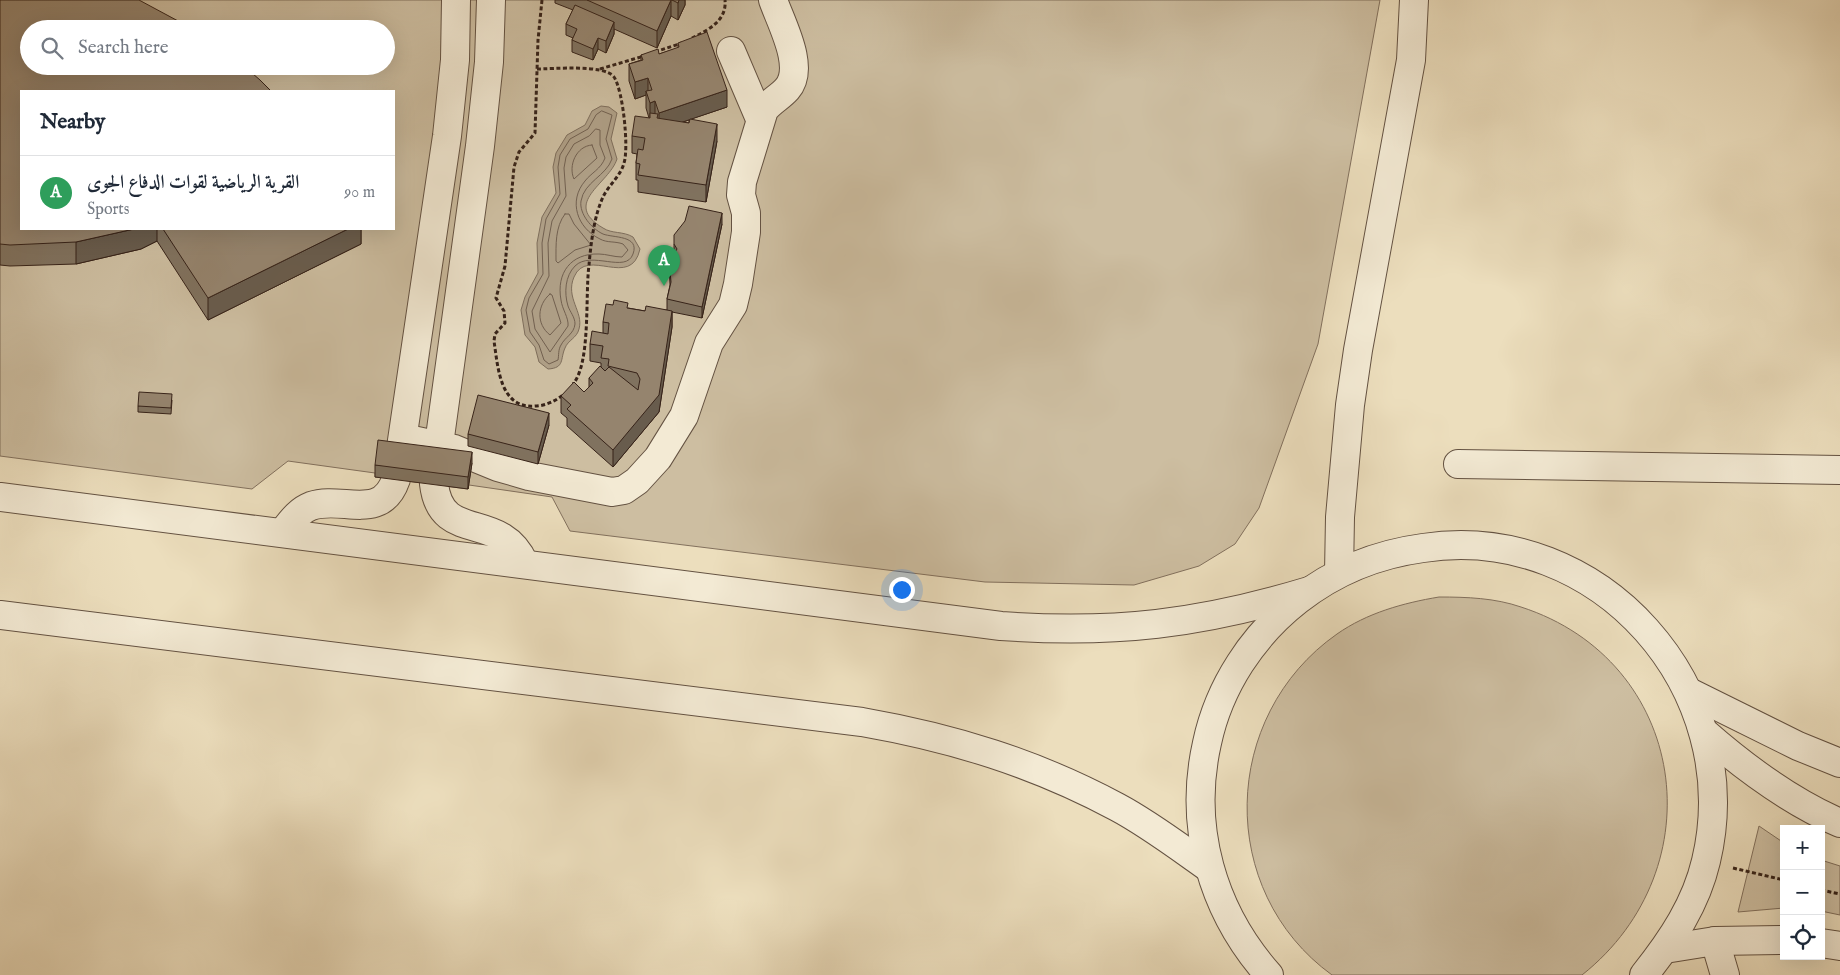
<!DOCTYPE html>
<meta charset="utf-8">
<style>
:root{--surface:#fff;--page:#f2f2f3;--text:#1f2937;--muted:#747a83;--line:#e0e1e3;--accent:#8f2418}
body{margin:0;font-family:"IM FELL English",Amiri,serif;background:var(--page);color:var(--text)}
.controls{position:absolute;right:15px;bottom:15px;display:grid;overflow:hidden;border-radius:0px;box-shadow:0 5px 20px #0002}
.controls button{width:45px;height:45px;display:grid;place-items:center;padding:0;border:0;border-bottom:1px solid var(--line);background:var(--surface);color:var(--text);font:25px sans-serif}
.you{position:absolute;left:901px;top:589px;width:18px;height:18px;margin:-12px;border:4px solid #fff;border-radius:50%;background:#1a73e8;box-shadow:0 0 0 8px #1a73e833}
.badge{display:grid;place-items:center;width:32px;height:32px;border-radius:50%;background:var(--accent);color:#fff;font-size:16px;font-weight:700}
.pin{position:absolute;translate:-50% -41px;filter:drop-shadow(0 1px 2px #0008)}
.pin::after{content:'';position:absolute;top:26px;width:18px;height:15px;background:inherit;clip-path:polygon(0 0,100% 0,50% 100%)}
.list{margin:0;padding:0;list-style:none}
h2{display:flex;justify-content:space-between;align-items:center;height:65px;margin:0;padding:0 20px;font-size:21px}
h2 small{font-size:16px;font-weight:400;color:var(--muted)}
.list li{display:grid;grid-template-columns:32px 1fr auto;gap:15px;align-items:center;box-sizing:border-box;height:75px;padding:0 20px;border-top:1px solid var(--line)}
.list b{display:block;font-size:19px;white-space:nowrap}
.list p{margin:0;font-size:16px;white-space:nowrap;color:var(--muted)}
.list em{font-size:16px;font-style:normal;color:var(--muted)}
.icon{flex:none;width:28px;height:28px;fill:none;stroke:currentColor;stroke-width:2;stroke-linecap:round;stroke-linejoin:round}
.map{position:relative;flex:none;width:1840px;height:975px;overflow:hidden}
.search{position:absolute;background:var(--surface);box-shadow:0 5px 20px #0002;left:20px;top:20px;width:375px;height:55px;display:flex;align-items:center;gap:12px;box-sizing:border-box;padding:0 18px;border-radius:28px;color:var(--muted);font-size:19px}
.panel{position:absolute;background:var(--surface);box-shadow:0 5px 20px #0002;left:20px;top:90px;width:375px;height:140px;border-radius:0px}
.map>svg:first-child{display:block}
.green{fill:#cdbea1;stroke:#82705d;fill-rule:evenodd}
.water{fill:#ae9e85;stroke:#7e6d5a}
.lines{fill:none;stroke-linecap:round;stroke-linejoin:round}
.shore{stroke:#72604f;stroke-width:1}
.minor-casing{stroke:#645242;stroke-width:30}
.path{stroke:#372319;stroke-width:3;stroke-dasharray:4 2.5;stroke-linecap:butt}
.minor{stroke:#f3ead4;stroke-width:28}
.wall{fill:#80725f;stroke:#372319;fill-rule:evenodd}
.shaded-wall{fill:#685c4d;stroke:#372319}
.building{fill:#95846e;stroke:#372319}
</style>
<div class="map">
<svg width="1840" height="975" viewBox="0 0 1840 975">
<rect width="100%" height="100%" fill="#ecdebd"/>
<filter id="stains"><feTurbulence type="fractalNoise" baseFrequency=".004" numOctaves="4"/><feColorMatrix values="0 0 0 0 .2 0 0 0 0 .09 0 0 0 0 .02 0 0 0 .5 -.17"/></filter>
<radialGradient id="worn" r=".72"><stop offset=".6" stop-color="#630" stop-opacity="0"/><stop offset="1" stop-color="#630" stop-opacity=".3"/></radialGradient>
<g class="green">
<path d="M0,0H1380L1318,344L1259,508L1235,544L1199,566L1134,585L985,582L570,531L552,497L469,485L468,489L375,477V473L288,461L252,489L0,456ZM29,29H386V66H29ZM21,91H394V229H21Z"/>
<path d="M1439,597C1467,597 1495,598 1521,607C1688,661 1717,868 1582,975H1332C1216,891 1220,716 1337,634C1367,613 1403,603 1439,597Z"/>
<path d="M1759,826L1784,843V908L1738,912Z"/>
<path d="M1821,860L1840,866V915L1821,911Z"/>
</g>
<path class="water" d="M601,106L609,107L617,113L611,139L617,159C609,184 561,203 603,228C612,234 623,231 633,237L640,249C631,290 587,246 574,277C565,298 584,312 579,329C577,338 568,340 565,348C560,359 565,368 548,369L539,362L535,347L525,335L521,310L525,297L538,273L537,243L542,217L556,193L553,167L556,153L567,135L585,125L592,111Z"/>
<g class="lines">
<g class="shore">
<path d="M602,111L612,115L606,139L612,159C606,176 584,182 581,201C579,214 592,229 603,234C613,238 640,235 633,254C626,274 591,250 575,266C565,276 564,293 568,306C570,312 575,317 575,324C574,334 565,337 561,345C558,350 559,355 558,360L549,364L544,360L539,345L530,332L526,310L529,298L543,274L542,243L546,219L560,194L558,167L560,155L570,139L588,129L596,115Z"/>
<path d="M596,129L600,130V145L605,158C601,169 591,173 585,181C568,201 577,228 600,239C607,243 615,241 623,244L628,250L622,257C614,257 606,254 599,254C571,253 556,273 561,300C562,309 569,318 568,326L550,352L535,329L532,311L549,276L548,243L552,221L566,196L564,168L566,157L574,144L589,136Z"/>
<path d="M592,145L597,158L574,179C568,166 576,146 592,145Z"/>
<path d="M565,214H569L574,224L591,245L575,250L558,263L556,261C556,245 555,227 565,214Z"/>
<path d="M550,294L552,295L561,323L550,335C536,324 537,305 550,294Z"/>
</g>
<g class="minor-casing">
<g id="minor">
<path d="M731,51L760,119"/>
<path d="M403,438L454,449L498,467L529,476L612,492L624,490L637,481L658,458L684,416L709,343L733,305L738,284L746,232V213L741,195L742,182L764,110C771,101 780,97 787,89C806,68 781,23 773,0"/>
<path d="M400,454L447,136L455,60L456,0"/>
<path d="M437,459L480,146L489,62L491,0"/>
<path d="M1458,464L1840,470"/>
<path d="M434,484C441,545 500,509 524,563"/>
<path d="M0,497L1001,626C1115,634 1200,624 1309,591"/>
<path d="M283,532C291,522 298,511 311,506C342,495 381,523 396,479"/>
<path d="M1339,573L1340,517L1350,405L1358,350L1411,60L1414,0"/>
<path d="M0,615L862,722C953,738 1035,763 1117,807C1149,824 1179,847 1209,868"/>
<path d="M1689,692L1798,746L1840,763"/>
<path d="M1704,732C1745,768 1789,801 1840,823"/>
<path d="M1715,941L1725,975"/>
<path d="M1821,943L1840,946"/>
<path d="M1665,949L1715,941L1784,940"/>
<path d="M1269,975C1212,911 1188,827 1207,743C1219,686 1253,635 1298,600C1335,571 1378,554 1423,548C1600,521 1747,689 1706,861C1696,904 1672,940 1644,975"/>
</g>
</g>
<g class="path">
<path d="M542,0L538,40L535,133L519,152L514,167L505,266L496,298L504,311L505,323L495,334L494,341C498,368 500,409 535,406C545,406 556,401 564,394"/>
<path d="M692,38C708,30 727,21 725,0"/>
<path d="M655,52L682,43"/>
<path d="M537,69C553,69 605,64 614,77C623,90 629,148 624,163C621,175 610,184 604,195C594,215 591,243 589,265C585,295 591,363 573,384"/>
<path d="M600,69L644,56"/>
<path d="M1733,868L1784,880"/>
<path d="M1821,890L1840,894"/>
</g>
<use href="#minor" class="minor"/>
</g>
<g class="wall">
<path d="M0,0L21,229H361V244L208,320L157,241L141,249L76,264L10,266L0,265Z"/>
<path d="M555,0H685V5L678,20L671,16L657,48L614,29V34L606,53L598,49L593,60L572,52V40L573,38L566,35V24L573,10L555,3Z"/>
<path d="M678,43L727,107L691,119L717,141L706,202L638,192V180H636V163L637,154L632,153V136L649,118L646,108V95L635,99L629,81V64L641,60V55L659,54L678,48ZM689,120V123L683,122Z"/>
<path d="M722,224L702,318L672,312V327L659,412L613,467L567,426V418L561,413V396L584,392L589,387V378L601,367V363L590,361V344L603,333V322L628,308L645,311L667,310V299L670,285L669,261L674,254V244Z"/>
<path d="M172,400L171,414L138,412V406Z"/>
<path d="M549,425L538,464L468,446V434Z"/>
<path d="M472,463L468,489L375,477V465Z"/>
</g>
<g class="shaded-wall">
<path d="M671,0V16L657,48V31Z"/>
<path d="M679,0H685V5L678,20V3Z"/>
<path d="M614,22V34L606,53V41Z"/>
<path d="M598,38V49L593,60V49Z"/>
<path d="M648,78V95L646,91V95L635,99V82Z"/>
<path d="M727,90V107L659,130V113Z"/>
<path d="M655,101V118L650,120V103Z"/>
<path d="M717,124V141L706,202V185Z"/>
<path d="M722,213V224L702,318V307Z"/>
<path d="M134,229H157V241L141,249L76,264V242Z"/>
<path d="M348,229H361V244L208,320V298Z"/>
<path d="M672,311V327L659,412L613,467V450Z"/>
<path d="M549,413V425L538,464V452Z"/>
<path d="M472,452V463L468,489V477Z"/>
</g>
<g class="building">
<path d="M0,0H139L193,29H29V66H244L260,80L271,91H21V229H134L76,242L10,245L0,244Z"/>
<path d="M587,0H671L657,31Z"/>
<path d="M672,0H679L678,3Z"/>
<path d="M575,5L614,22L606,41L598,38L593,49L572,40L577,29L566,24Z"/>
<path d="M707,32L727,90L659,113L655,101L650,103L646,91L652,90L648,78L635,82L629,64L643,60L641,55L658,49L659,54L679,47L678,43Z"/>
<path d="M650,113L658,114L657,118L689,123L690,119L717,124L706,185L638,175L640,164L636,163L638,149L643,150L645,138L632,136L635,116L650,118Z"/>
<path d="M689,206L722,213L702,307L667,299L671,282L669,261L677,249L674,244V235L685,221Z"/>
<path d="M163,229H348L208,298Z"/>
<path d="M614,300L628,303L627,308L645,311L646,306L672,311L659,395L613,450L567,409L571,405L561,396L574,382L584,392L593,383L589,378L600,366L605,371L609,367L638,390L640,379L637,373L608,366L609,359L601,358L603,346L590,344L592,331L608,334L609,323L603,322L606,304L613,305Z"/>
<path d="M139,392L172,394L171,408L138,406Z"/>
<path d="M478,395L549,413L538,452L468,434Z"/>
<path d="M378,440L472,452L468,477L375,465Z"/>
</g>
<rect width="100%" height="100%" filter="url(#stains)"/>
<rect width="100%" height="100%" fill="url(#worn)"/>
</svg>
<div class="controls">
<button>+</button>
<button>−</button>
<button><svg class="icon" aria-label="locate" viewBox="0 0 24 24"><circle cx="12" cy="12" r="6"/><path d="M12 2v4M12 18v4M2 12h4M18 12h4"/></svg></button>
</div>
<div class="you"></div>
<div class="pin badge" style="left:664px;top:286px;background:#2e9e5b">A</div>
<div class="search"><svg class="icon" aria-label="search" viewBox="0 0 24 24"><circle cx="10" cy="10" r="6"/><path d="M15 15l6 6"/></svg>Search here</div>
<section class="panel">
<h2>Nearby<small></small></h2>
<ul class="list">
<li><span class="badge" style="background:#2e9e5b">A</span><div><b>القرية الرياضية لقوات الدفاع الجوى</b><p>Sports</p></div><em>90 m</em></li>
</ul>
</section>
</div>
